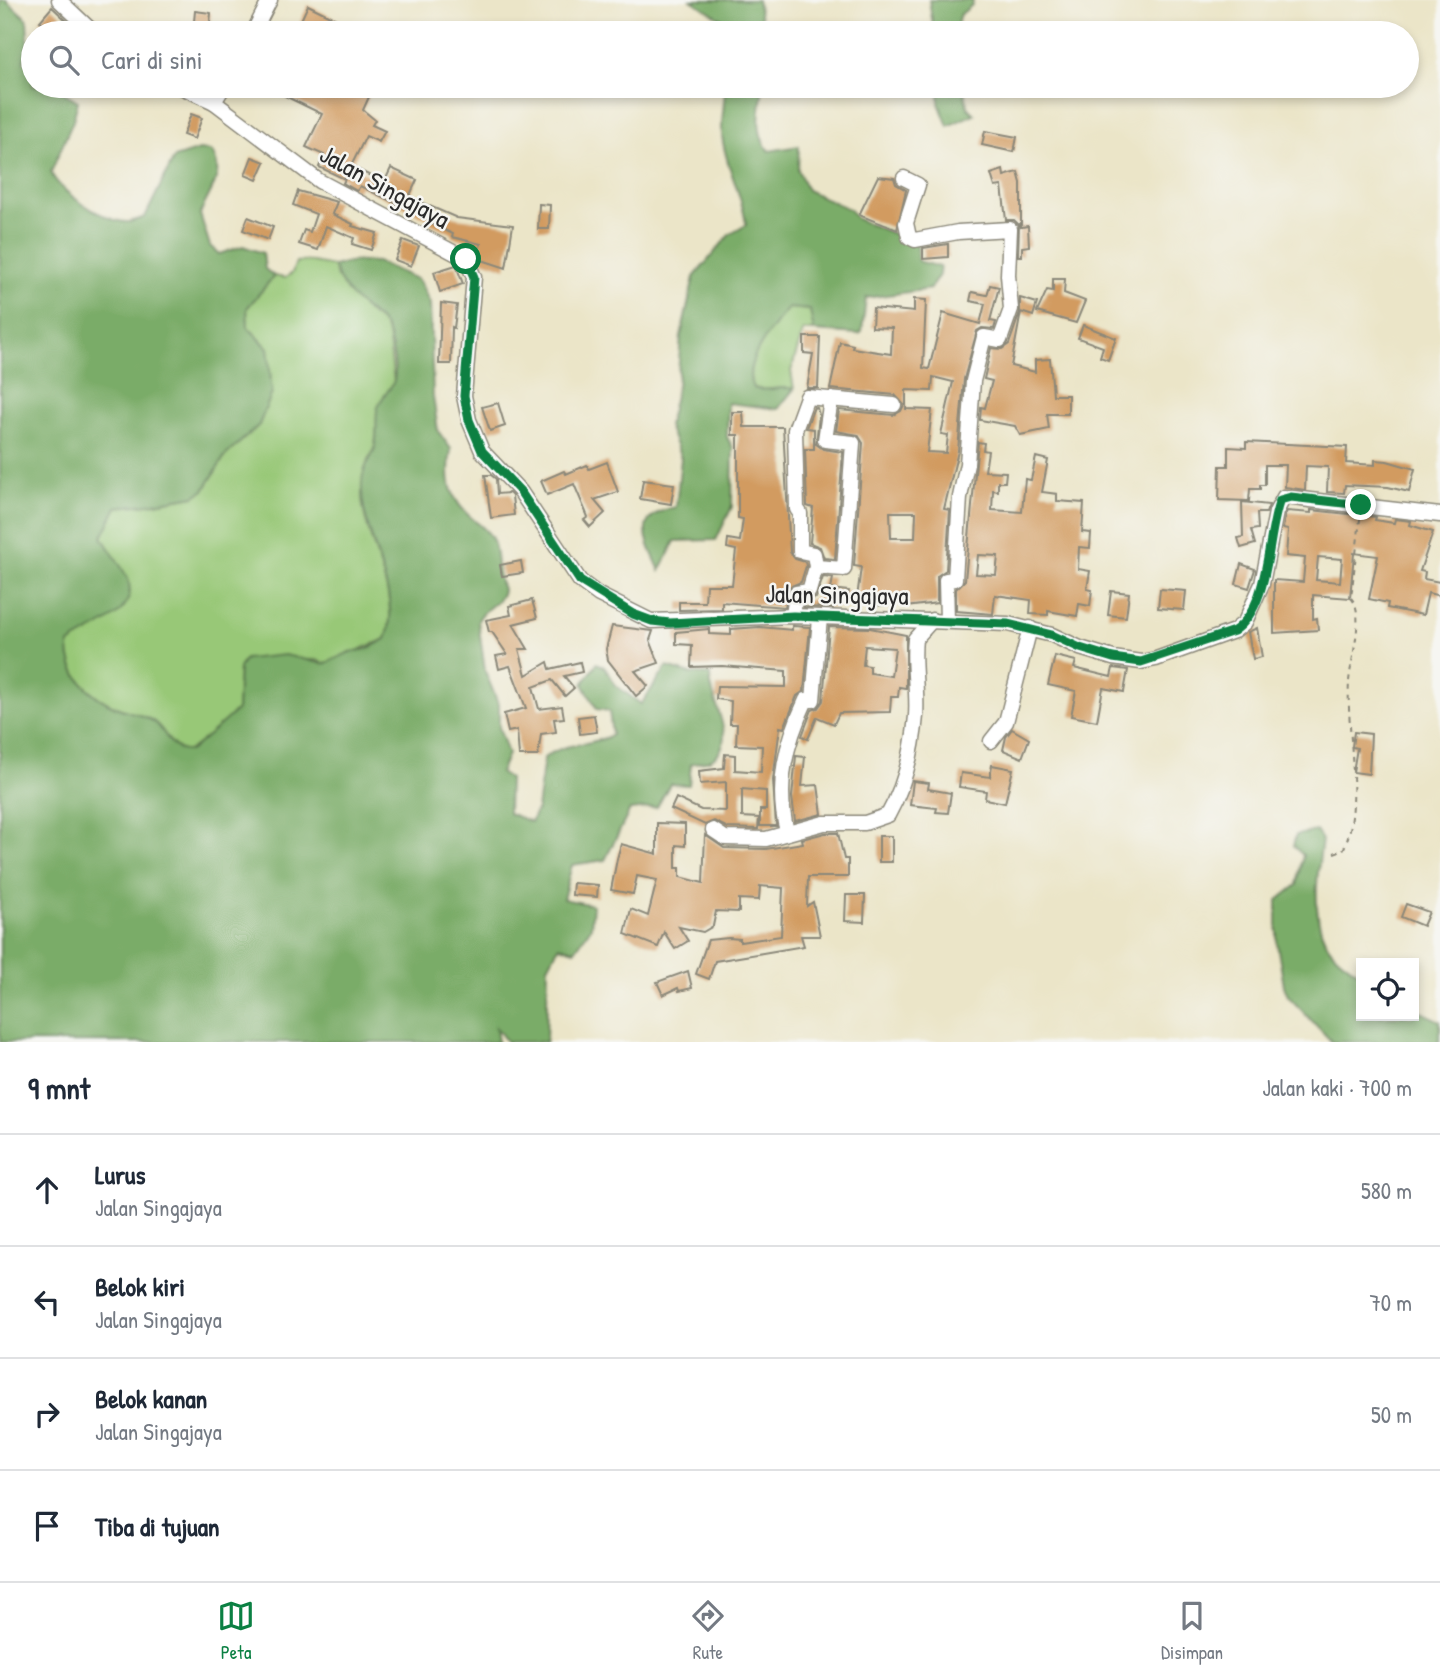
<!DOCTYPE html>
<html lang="id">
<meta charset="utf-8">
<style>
:root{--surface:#fff;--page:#f6f6f7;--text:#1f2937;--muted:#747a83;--line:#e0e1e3;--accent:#0b8043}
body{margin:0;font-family:"Patrick Hand",sans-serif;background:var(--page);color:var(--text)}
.controls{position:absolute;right:21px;bottom:21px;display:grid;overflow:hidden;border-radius:0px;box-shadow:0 4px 10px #0003}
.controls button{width:63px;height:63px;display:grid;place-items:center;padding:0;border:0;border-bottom:2px solid var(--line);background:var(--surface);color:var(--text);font:35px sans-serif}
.stop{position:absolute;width:21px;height:21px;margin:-16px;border:5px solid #0b8043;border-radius:50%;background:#fff}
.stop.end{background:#0b8043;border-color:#fff;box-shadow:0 2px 7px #0008}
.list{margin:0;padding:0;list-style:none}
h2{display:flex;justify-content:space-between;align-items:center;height:91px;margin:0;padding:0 28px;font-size:30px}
h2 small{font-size:23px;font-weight:400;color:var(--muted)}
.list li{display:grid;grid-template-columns:46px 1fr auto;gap:21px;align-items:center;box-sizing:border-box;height:112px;padding:0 28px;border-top:2px solid var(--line)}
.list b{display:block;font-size:26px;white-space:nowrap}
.list p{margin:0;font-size:23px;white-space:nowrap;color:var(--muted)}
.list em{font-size:23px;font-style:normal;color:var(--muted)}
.icon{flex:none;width:38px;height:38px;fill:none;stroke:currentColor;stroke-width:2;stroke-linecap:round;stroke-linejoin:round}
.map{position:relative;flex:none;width:1440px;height:1042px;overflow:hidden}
.search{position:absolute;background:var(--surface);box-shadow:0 4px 10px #0003;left:21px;right:21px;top:21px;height:77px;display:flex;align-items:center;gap:18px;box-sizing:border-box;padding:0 24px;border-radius:38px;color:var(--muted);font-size:26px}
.sheet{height:539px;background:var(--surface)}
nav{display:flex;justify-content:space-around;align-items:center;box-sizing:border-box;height:98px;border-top:2px solid var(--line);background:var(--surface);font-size:19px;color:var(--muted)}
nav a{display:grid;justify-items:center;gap:4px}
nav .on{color:var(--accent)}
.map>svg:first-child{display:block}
.green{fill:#98c877;stroke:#627a51;stroke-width:2}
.forest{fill:#7aac68;stroke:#526c4a;stroke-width:2}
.building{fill:#d29b60;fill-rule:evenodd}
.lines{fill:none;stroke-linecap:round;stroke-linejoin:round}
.minor-casing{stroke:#8b887a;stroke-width:17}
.path{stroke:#8b887a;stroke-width:2;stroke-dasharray:5 5;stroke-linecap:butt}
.minor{stroke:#fff;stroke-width:14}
.route{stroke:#0b8043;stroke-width:9}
.labels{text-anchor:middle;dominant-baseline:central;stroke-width:5;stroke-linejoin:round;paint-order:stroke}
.street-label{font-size:26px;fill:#2b2b2b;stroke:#f6f6f2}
</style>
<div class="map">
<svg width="1440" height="1042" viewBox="0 0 1440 1042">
<rect width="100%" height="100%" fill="#f6f6f2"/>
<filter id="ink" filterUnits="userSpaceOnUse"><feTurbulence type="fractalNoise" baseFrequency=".0143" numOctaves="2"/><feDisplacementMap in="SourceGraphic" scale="14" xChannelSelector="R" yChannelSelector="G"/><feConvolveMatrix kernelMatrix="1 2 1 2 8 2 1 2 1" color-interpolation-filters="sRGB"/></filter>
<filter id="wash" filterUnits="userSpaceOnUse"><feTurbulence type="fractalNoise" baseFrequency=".00686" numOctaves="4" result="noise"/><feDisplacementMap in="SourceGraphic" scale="28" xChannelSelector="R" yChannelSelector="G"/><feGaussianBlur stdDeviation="1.57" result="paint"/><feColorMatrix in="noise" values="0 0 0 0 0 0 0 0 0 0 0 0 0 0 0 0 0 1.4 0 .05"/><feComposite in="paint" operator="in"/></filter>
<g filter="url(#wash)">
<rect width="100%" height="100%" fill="#ebe5c8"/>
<g class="green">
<path d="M308,261L333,266L337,277L369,313L383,324L388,334L394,382C376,406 378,418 375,447C374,453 370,455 368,461C364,469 363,484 362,493C362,539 403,594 386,639C365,647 346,656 324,664L317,660L245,659L239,668L237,710C231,717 191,751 185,752C168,746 166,731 154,722C145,715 129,712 119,708C91,697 67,674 69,644L130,592L127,579L102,537L117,506L149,504L194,496L204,490L225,456L259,425L271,381L268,348L248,327L247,308L274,276L285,278L292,273L296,262Z"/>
<path d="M788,308L810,310L814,331H803L791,371L794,389C781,385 768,393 753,388C740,363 773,326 788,308Z"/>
</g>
<g class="forest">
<path d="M0,0H6L27,19L28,41L24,62L33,70V86H52L78,101L73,121L51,172C59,193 107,223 129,222C134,221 140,219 145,217L174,158L199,150L211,151C227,173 209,192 200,214L210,246L219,254L243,246L263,253L265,269L274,276L247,308L248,327L268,348L272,393L259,425L225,456L204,490L194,496L149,504L117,507L102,537C110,551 122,565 128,580C140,615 89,629 69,644C67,674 91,697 118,708C129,712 145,715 154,722C167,731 169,753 190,751L237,710L239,668L245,659L285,655L324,664L350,652L367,649L386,639C404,593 359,532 362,483C362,471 368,463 373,453C379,441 375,424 377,411C379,399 388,393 393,383C398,373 392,348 389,336C384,319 364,310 353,298C344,289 338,278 333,266L354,261L377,262L417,279L421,284L430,304L433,396L438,431L451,449C446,481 449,500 475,521C481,526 490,532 493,541C499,557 494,571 503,589C502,604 483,607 478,621L485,671L499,706V727L508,754L500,773L509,779L508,813L531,822L537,809L544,758C565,741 589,747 612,735L609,711L597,709L583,684L597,663L605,667L615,685L641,704L667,667L691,674H710C708,699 740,739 713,758C708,762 697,762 691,764L689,785L670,784L657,807L630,810L605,860L572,865L563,899L593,905L591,927L575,950L559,946L548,967L546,1042H507L496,1028L498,1042H0Z"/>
<path d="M691,0H757L764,33H735L730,24Z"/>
<path d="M929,0H973L972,5C959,17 957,12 958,33H934Z"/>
<path d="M725,86H763C761,108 753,132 769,151L799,146L798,170L807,190L849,209L857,219L917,243L918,261L940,267L939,275L930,289L866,298L862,332L859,334L814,331L810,310L788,308C773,327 740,363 753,388C768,393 781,385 794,389L778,409L728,403L727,437L733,448L732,507L716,540L675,541L660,571C646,539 631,516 676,507L681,458L668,426L677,386L681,336L694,277L729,235L746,225C743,194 725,167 722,135C721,119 725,102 725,86Z"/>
<path d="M939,86H963L968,108L974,114L948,126L939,103Z"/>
<path d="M1316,831L1322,840C1318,869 1311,913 1325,940C1333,956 1347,964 1361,974V1016H1414V1008L1440,1021V1042H1332L1288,996L1284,986L1277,944V901L1297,885L1303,855L1293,846L1296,835Z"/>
</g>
<g id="blocks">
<g class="building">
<path d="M308,5L342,22L337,33H295Z"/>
<path d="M52,7L68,22L58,33L40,21Z"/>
<path d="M195,11L211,13L209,33H193Z"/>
<path d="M291,86H374L363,110L375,120L372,125L385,131L379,142L366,136L351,166L384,183L391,168L417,180L409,197L457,218L513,225L506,268L476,258L481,244L452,237L453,234L427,222L428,219L360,186L357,191L343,183L345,179L319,167L324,155L306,147L322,114L285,96Z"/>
<path d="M191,114L202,118L194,139L183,135Z"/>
<path d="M985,131L1017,137L1014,152L982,145Z"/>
<path d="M252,157L265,162L257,180L245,175Z"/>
<path d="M1003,170L1004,176L1018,172L1021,183V227L1028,226L1029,246L1022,247V256H1018L1019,225L1014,220H1006L1002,186L995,187L991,174Z"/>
<path d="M878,176L894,178L896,184L906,190L897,230L859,215Z"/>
<path d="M298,191L337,202L332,214L353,224L352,226L377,233L371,250L352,244L354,238L326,226L318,250L299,244L304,230L310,232L316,214L293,205Z"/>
<path d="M539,204L550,205L549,229H538Z"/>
<path d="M248,217L273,227L268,240L243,230Z"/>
<path d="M403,240L419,246L411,266L395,260Z"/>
<path d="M948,244V257L923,259V248Z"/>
<path d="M456,265L463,284L440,292L434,272Z"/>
<path d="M1053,279H1065L1064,293L1085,301L1076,323L1037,312L1047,290L1053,291Z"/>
<path d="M990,285L999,287L990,321L996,322L994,329L982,328L977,331L964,379L958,451L944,509L950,510L946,570L937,576V603L905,607V595L884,598V605L872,606V598H857L861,567L854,566L863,443L858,435L836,431L839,410L894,415L901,411L904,405L895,395L830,389L840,342L853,345L852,348L891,354L892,328L872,327L873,308L914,312V299L926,300L923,368L929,369L943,313L980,324L985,304L970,301L972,292L987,295ZM933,377L953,382L941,434L948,435L946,453L927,452L932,410L906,409V390L932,391ZM890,512H916L915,538H891Z"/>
<path d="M1020,298L1037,303L1033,316L1021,312L1011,366L1035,372V360L1050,359L1053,395H1068V414H1047L1049,429L1020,435L1015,426L980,420L981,407L985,408L992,381L984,379L991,348L1002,349L1009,344L1020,312Z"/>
<path d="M441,303L457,305L454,328L452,327L451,364H439Z"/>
<path d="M1083,325L1116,338L1108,360L1100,357L1103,347L1078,338Z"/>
<path d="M804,337H820L818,388H807L813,354L804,353Z"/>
<path d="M498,403L505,426L490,431L482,407Z"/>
<path d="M814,407L817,408L819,415L816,444L823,449L843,452L835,559L824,558L820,547L810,543L813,508L807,506L805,449H814V429L806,428Z"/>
<path d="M732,412H743L744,427H783L790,552L795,559L805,562L806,566L801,582L789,587L785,607L722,602V609L679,610V602H705L706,585H732L736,550L727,548L728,539L740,541L743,519L738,518V435H732Z"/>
<path d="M978,442L984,443L983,450L988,451L985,471L1006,472L1005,482H998V491L993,490L992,510L1022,512L1025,479L1031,480L1036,457L1048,460L1042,492L1057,494V501L1084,503L1082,532L1091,533L1090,548L1079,547L1078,569L1090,571L1087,589L1092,590L1090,606L1079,604L1077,616L1048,611V615L1030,614L1031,600L995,595L993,614L956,611V589L965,580ZM978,555L998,556L996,575L976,574Z"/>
<path d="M1246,442L1347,447L1346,463L1375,465V460L1387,461L1415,469L1409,492L1388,487L1345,485L1344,493L1327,492L1328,467L1306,466L1305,490L1285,487L1286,465H1265V485H1260V489H1250L1249,501L1219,500L1220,466H1228V447L1246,448Z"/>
<path d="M607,462L618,492L594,500L605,513L590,527L584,520L588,517L574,484L547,495L541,481L564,471L566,474L587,465L589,469Z"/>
<path d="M485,475H491L496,479L497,494L509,493L512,496L514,515L491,518Z"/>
<path d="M643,480L674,484L671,504L640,499Z"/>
<path d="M1242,502L1269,505L1266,513H1257L1258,529L1251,530L1255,544L1241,548L1238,538L1243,537Z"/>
<path d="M1311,510L1376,517L1375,520L1394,523L1395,519L1411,521L1410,525L1433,532L1420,571L1425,572L1424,579L1440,582V596L1428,593L1423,615L1387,608L1388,603L1369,599L1378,556L1354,553L1350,598L1313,595V619L1317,618L1318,630L1274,633V580L1303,582L1305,558L1286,556L1288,530L1283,529L1285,515L1287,511L1311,513ZM1318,557L1342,559L1340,582L1316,580Z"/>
<path d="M521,561L523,573L502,576L500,565Z"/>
<path d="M1241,564L1255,569L1249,588L1236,584Z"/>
<path d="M823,577L833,578L831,589L849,591L847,601L833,599L832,608L804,607L805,601L816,598Z"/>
<path d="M1160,589L1186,591L1184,610L1158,608Z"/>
<path d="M1111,591L1129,593L1126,617L1108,615Z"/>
<path d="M532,600L537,618L513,624L528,649H519L526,675L548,662L550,669L580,662L582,672L564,676L574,688L565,696L552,680L533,687L539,709L562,706L564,718L554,719L556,732L541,734L538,756H519L517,730L508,732L504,714L526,708L510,666L499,669L496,656L507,654L492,632H489L486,620L511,615L509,606Z"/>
<path d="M612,626L653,631L650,640L659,663L635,671L648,686L636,696L608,660L606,649Z"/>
<path d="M792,626L810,627L804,691L797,696L784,728L780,727L773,780L776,826H760V810H766V791L742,789V817L759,818L758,829L728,828L714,821L705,825L671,809L676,798L701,810L726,811V782L700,784L699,771L724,768L725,754L735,755V770L761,772L762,746L736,745L737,724H730L731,701L716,699L717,686L786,687V671L722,666L691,667L692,645L676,644V632L709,629V634L731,635V629L760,627L792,630Z"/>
<path d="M829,627L870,628L906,635V688L899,687L898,697H891L890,712L839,713L834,724L817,717L808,739L802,736L808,720L812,710L818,708L823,701ZM865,646L895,648L891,676L870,673V666L863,665Z"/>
<path d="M1257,628L1262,657L1253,659L1248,632Z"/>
<path d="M1055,656L1076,661L1074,668L1111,677L1113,668L1128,670L1124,692L1103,688L1097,721L1071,716L1076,691L1048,685Z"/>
<path d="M594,715L597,732L580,734L578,717Z"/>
<path d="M1012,729L1029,739L1022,758L1003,750L1006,737Z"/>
<path d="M1354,732L1371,734L1369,774L1353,772L1357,748L1352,747Z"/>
<path d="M796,756L805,757L802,786L818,785L822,814L795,821L792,797Z"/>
<path d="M992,765L1013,769L1005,803L985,799L986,791L959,787L961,773L990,777Z"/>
<path d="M913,781L929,783L928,789L951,793L948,813L936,812L937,808L910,805Z"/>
<path d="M657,823L685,824V846L676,845V868H680V877L703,883L705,835L724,848L766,849L803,843L802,839L825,833H838L844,859H848V877H808L807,906L813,902L820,936H801L804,946L715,961L709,979L696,974L708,940L729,938L740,939V942L781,936L783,888L760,886L759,900L739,899V912L716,911L713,926L703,932L679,927L688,941L675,949L664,932L658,947L625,934L631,909L648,916L657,880L637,876L633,894L611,890L617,859L621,844L657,854Z"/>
<rect x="879" y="836" width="13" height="26"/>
<path d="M573,883L598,885L597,897L572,895Z"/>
<path d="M846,895H865L864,922L845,921Z"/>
<path d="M1406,904L1429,912L1423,926L1401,917Z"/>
<path d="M688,971L692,988L679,991L678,988L663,995L657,982Z"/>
</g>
</g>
</g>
<g filter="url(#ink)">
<use href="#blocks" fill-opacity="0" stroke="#8b887a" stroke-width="2"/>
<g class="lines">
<g class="minor-casing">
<g id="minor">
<path d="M59,0L94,33"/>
<path d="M253,33L270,0"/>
<path d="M179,86L214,102L319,181L466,259L474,277L464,396L469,420L482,451L520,491L580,581L599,595L651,621L793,616L1008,624L1052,635L1080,648L1113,658L1141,662L1156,659L1234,631L1245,622L1262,584L1276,512L1284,497L1440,515"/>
<path d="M214,102L224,86"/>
<path d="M904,178L918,185L906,223L909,237L915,240L958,232L1010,229L1008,275L1011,309L1000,340L984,337L973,381L967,464L960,497L955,579L946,580L947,621"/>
<path d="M816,567L844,569L853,443L825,440L831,399"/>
<path d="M793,616L796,593L809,591L816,567L814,554L800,551V513L797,509L795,430L807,397L894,405"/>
<path d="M991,741L1006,722L1030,628"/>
<path d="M713,830L725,838L766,839L824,823H865L888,815C905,785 913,750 916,716C918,690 912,665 915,639L932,620"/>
<path d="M787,832C775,784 786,743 806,700H813L820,618"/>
</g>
</g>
<path class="path" d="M1334,853L1343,850C1364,809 1346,728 1349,682C1350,662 1366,613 1351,598L1360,519"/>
<use href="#minor" class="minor"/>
</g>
</g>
<g class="lines" filter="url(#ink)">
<path class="route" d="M466,259L474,277L464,396L469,420L482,451L520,491L580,581L633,614L652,621L670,623L793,616L1008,624L1052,635L1080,648L1113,658L1141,662L1234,631C1271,606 1266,537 1280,500L1291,497L1361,505"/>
</g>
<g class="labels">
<g class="street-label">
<text transform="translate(385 186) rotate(29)">Jalan Singajaya</text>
<text transform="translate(837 594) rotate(1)">Jalan Singajaya</text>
</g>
</g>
</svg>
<div class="controls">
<button><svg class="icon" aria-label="locate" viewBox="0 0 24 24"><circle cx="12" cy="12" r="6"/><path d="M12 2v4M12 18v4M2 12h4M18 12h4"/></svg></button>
</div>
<div class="stop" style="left:466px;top:259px"></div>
<div class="stop end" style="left:1361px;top:505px"></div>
<div class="search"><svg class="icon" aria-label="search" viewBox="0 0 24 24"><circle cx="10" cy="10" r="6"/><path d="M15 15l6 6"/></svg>Cari di sini</div>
</div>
<section class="sheet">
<h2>9 mnt<small>Jalan kaki · 700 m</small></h2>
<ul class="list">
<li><svg class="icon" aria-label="ahead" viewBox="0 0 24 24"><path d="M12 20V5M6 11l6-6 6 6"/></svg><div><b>Lurus</b><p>Jalan Singajaya</p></div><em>580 m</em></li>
<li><svg class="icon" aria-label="left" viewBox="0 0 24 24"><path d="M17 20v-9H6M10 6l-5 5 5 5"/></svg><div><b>Belok kiri</b><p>Jalan Singajaya</p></div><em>70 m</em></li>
<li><svg class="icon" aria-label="right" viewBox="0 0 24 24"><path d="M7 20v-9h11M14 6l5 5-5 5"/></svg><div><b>Belok kanan</b><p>Jalan Singajaya</p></div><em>50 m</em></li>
<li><svg class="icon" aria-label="arrive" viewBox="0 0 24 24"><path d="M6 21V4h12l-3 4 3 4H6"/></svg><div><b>Tiba di tujuan</b></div></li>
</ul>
</section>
<nav>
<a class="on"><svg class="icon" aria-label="map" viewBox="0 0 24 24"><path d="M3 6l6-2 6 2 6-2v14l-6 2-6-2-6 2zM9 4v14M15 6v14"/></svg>Peta</a>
<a><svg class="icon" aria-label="directions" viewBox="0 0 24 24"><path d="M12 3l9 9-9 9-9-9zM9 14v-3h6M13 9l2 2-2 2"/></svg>Rute</a>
<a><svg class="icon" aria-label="saved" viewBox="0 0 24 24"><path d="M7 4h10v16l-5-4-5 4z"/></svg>Disimpan</a>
</nav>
